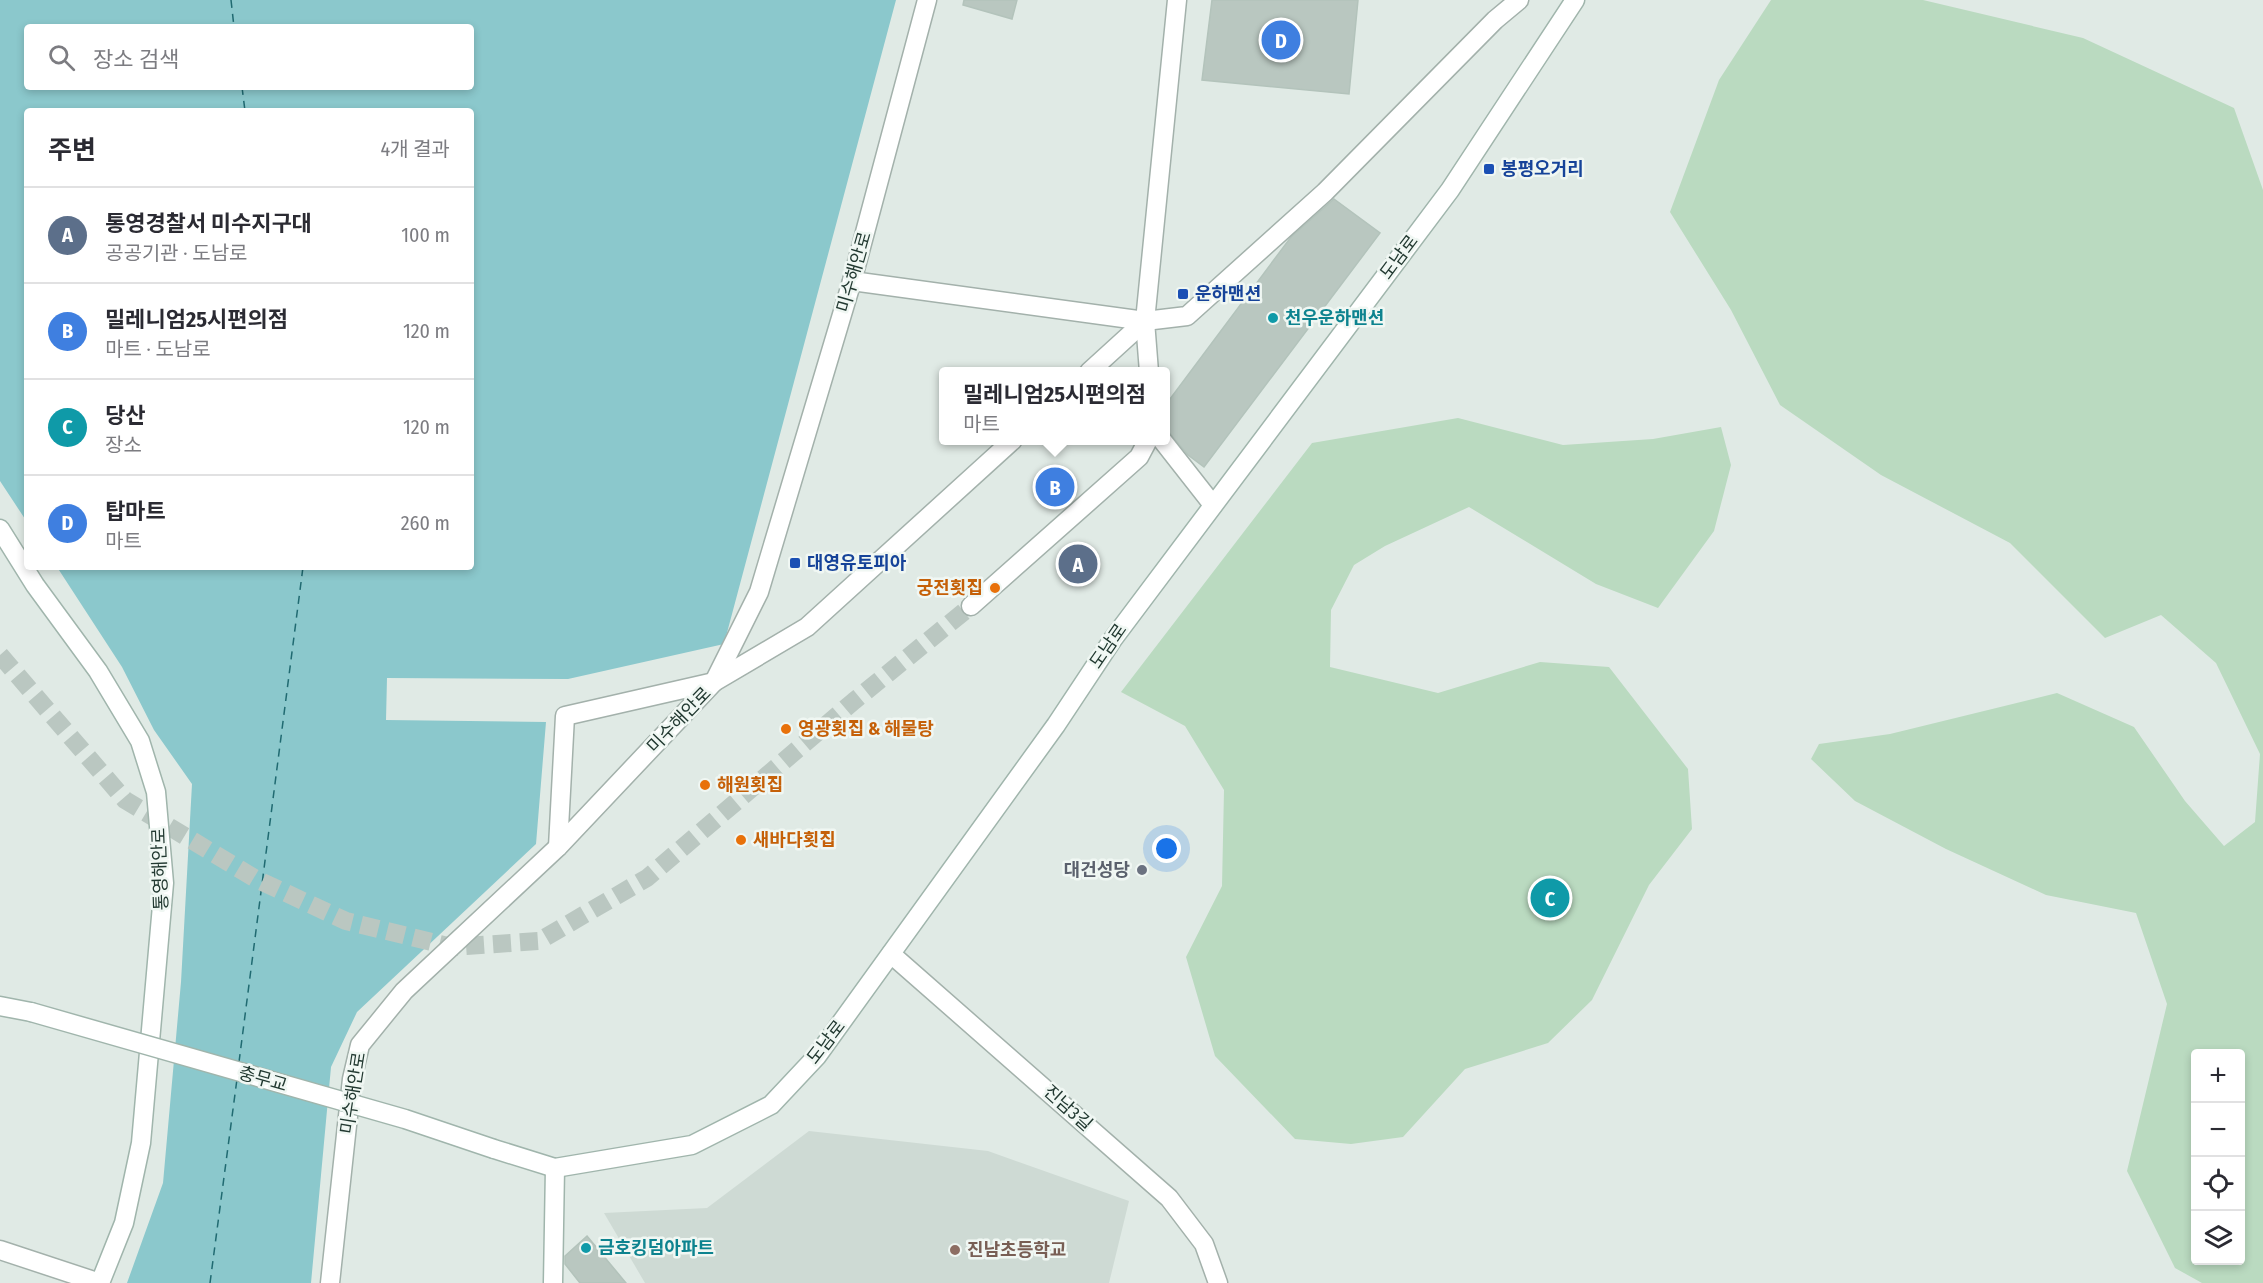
<!DOCTYPE html>
<html lang="ko">
<meta charset="utf-8">
<style>
:root{--surface:#fff;--page:#f7f7f7;--text:#2b2b33;--muted:#7c7c81;--line:#e1e1e2;--accent:#111827}
body{margin:0;font-family:"Fira Sans Condensed","Noto Sans KR",sans-serif;background:var(--page);color:var(--text)}
.controls{position:absolute;right:18px;bottom:18px;display:grid;overflow:hidden;border-radius:6px;box-shadow:0 3px 9px #0003}
.controls button{width:54px;height:54px;display:grid;place-items:center;padding:0;border:0;border-bottom:2px solid var(--line);background:var(--surface);color:var(--text);font:30px sans-serif}
.you{position:absolute;left:1167px;top:849px;width:21px;height:21px;margin:-15px;border:4px solid #fff;border-radius:50%;background:#1a73e8;box-shadow:0 0 0 9px #1a73e833}
.badge{display:grid;place-items:center;width:39px;height:39px;border-radius:50%;background:var(--accent);color:#fff;font-size:20px;font-weight:700}
.pin{position:absolute;translate:-50% -50%;border:3px solid #fff;box-shadow:0 2px 6px #0006}
.popup{position:absolute;left:939px;top:367px;width:231px;height:78px;box-sizing:border-box;display:grid;place-content:center;border-radius:6px;background:var(--surface);filter:drop-shadow(0 2px 4px #0005);font-size:20px;white-space:nowrap;color:var(--muted)}
.popup b{font-size:22px;color:var(--text)}
.popup::after{content:'';position:absolute;left:50%;top:100%;margin-left:-12px;border:12px solid transparent;border-top-color:var(--surface)}
.list{margin:0;padding:0;list-style:none}
h2{display:flex;justify-content:space-between;align-items:center;height:78px;margin:0;padding:0 24px;font-size:26px}
h2 small{font-size:20px;font-weight:400;color:var(--muted)}
.list li{display:grid;grid-template-columns:39px 1fr auto;gap:18px;align-items:center;box-sizing:border-box;height:96px;padding:0 24px;border-top:2px solid var(--line)}
.list b{display:block;font-size:22px;white-space:nowrap}
.list p{margin:0;font-size:20px;white-space:nowrap;color:var(--muted)}
.list em{font-size:20px;font-style:normal;color:var(--muted)}
.icon{flex:none;width:33px;height:33px;fill:none;stroke:currentColor;stroke-width:2;stroke-linecap:round;stroke-linejoin:round}
.map{position:relative;flex:none;width:2263px;height:1283px;overflow:hidden}
.search{position:absolute;background:var(--surface);box-shadow:0 3px 9px #0003;left:24px;top:24px;width:450px;height:66px;display:flex;align-items:center;gap:15px;box-sizing:border-box;padding:0 21px;border-radius:6px;color:var(--muted);font-size:22px}
.panel{position:absolute;background:var(--surface);box-shadow:0 3px 9px #0003;left:24px;top:108px;width:450px;height:462px;border-radius:6px}
.map>svg:first-child{display:block}
.built{fill:#cedad4}
.green{fill:#badac0;fill-rule:evenodd}
.water{fill:#8bc8cc;fill-rule:evenodd}
.lines{fill:none;stroke-linecap:round;stroke-linejoin:round}
.ferry{stroke:#206a71;stroke-width:1.5;stroke-dasharray:8 6;stroke-linecap:butt}
.building{fill:#b9c7c0;stroke:#b3c3bb;stroke-width:1.5}
.street-tunnel{stroke:#bac7c1;stroke-width:18;stroke-dasharray:18 9;stroke-linecap:butt}
.street-casing{stroke:#a3b1ab;stroke-width:21}
.secondary-casing{stroke:#a0b5ac;stroke-width:21}
.street{stroke:#fff;stroke-width:18}
.secondary{stroke:#fff;stroke-width:18}
.secondary-bridge-casing{stroke:#a0b5ac;stroke-width:21;stroke-linecap:butt}
.secondary-bridge{stroke:#fff;stroke-width:18}
.transit-dot{fill:#1a4fb4;stroke:#f0f7f3;stroke-width:2}
.culture-dot{fill:#0f9aa8;stroke:#f0f7f3;stroke-width:2}
.food-dot{fill:#e8710a;stroke:#f0f7f3;stroke-width:2}
.worship-dot{fill:#6b7280;stroke:#f0f7f3;stroke-width:2}
.education-dot{fill:#8d6e63;stroke:#f0f7f3;stroke-width:2}
.labels{text-anchor:middle;dominant-baseline:central;stroke-width:5;stroke-linejoin:round;paint-order:stroke}
.transit-label{font-size:18px;font-weight:bold;fill:#164399;stroke:#f0f7f3;text-anchor:start}
.street-label{font-size:18px;fill:#223931;stroke:#f0f7f3}
.culture-label{font-size:18px;font-weight:bold;fill:#0d838f;stroke:#f0f7f3;text-anchor:start}
.food-label{font-size:18px;font-weight:bold;fill:#c56008;stroke:#f0f7f3;text-anchor:start}
.worship-label{font-size:18px;font-weight:bold;fill:#5b616d;stroke:#f0f7f3;text-anchor:end}
.education-label{font-size:18px;font-weight:bold;fill:#785e54;stroke:#f0f7f3;text-anchor:start}
</style>
<div class="map">
<svg width="2263" height="1283" viewBox="0 0 2263 1283">
<rect width="100%" height="100%" fill="#e0eae5"/>
<path class="built" d="M809,1131L988,1151L1129,1201L1109,1283H645L604,1213L707,1208Z"/>
<g class="green">
<path d="M1771,0H1923L2083,38L2234,108L2263,190V1283H2202L2175,1268L2127,1171L2167,1004L2136,913L2046,895L1946,849L1855,801L1811,759L1819,744L1890,734L2057,693L2134,727L2185,801L2224,846L2255,822L2260,754L2216,663L2161,615L2105,638L2010,543L1881,475L1780,405L1731,310L1670,212L1719,80ZM2196,1054H2240V1260H2196Z"/>
<path d="M1458,418L1563,445L1653,439L1721,427L1731,465L1714,531L1658,608L1596,584L1469,507L1385,546L1354,565L1331,610L1330,667L1438,693L1540,662L1609,667L1688,769L1692,829L1649,885L1592,1000L1548,1043L1465,1069L1403,1137L1351,1144L1295,1139L1215,1056L1186,957L1222,886L1224,790L1185,726L1121,692L1312,443Z"/>
</g>
<path class="water" d="M0,0H896L724,644L568,679L387,678L386,720L546,722L536,844L357,1012L331,1067L311,1283H127L163,1183L181,982L192,784L154,730L122,667L57,567H471V111H27V522L0,481ZM27,27H471V87H27Z"/>
<g class="lines">
<g class="ferry">
<path d="M231,0L234,27"/>
<path d="M242,87L245,111"/>
<path d="M239,1062L303,567"/>
<path d="M210,1283L237,1079"/>
</g>
</g>
<g class="building">
<path d="M964,0H1017L1012,19L963,5Z"/>
<path d="M1212,0H1358L1349,94L1202,80Z"/>
<path d="M1334,199L1380,233L1204,467L1188,455L1167,430V403L1291,237Z"/>
<path d="M587,1236L626,1283H580L565,1264V1256Z"/>
</g>
<g class="lines">
<path class="street-tunnel" d="M0,655L125,800L256,879L346,921L452,947L539,941L647,878L854,701L971,606"/>
<g class="street-casing">
<g id="street">
<path d="M852,281L1145,321"/>
<path d="M1089,372L1145,321L1177,0"/>
<path d="M1149,372L1145,321L1187,316L1325,192L1495,20L1519,0"/>
<path d="M1162,440L1213,505"/>
<path d="M971,606L1139,457L1148,440"/>
<path d="M558,847L565,716L714,682L807,627L1013,440"/>
<path d="M891,954L1169,1198L1204,1244L1218,1283"/>
<path d="M0,1250L100,1283"/>
<path d="M330,1283L352,1079L360,1045L404,991L558,847L714,682L759,592L852,281L927,0"/>
</g>
</g>
<g class="secondary-casing">
<g id="secondary">
<path d="M0,529L35,585L98,671L140,741L156,792L164,883L141,1143L124,1223L100,1283"/>
<path d="M0,1006L31,1012"/>
<path d="M494,1149L555,1168L692,1145L771,1105L817,1056L1056,725L1113,639L1450,190L1575,0"/>
<path d="M553,1283L555,1168"/>
</g>
</g>
<use href="#street" class="street"/>
<use href="#secondary" class="secondary"/>
<g class="secondary-bridge-casing">
<path id="secondary-bridge" d="M31,1012L405,1119L494,1149"/>
</g>
<use href="#secondary-bridge" class="secondary-bridge"/>
</g>
<g class="transit-dot">
<rect x="1483" y="163" width="12" height="12" rx="3"/>
<rect x="1177" y="288" width="12" height="12" rx="3"/>
<rect x="789" y="557" width="12" height="12" rx="3"/>
</g>
<g class="culture-dot">
<circle cx="1273" cy="318" r="6"/>
<circle cx="586" cy="1248" r="6"/>
</g>
<g class="food-dot">
<circle cx="995" cy="588" r="6"/>
<circle cx="786" cy="729" r="6"/>
<circle cx="705" cy="785" r="6"/>
<circle cx="741" cy="840" r="6"/>
</g>
<circle class="worship-dot" cx="1142" cy="870" r="6"/>
<circle class="education-dot" cx="955" cy="1250" r="6"/>
<g class="labels">
<g class="transit-label">
<text x="1501" y="169">봉평오거리</text>
<text x="1195" y="294">운하맨션</text>
<text x="807" y="563">대영유토피아</text>
</g>
<g class="street-label">
<text transform="translate(1399 257) rotate(-53)">도남로</text>
<text transform="translate(854 272) rotate(-74)">미수해안로</text>
<text transform="translate(1108 646) rotate(-55)">도남로</text>
<text transform="translate(679 720) rotate(-46)">미수해안로</text>
<text transform="translate(160 869) rotate(-92)">통영해안로</text>
<text transform="translate(826 1042) rotate(-52)">도남로</text>
<text transform="translate(263 1079) rotate(16)">충무교</text>
<text transform="translate(353 1093) rotate(-81)">미수해안로</text>
<text transform="translate(1068 1108) rotate(42)">진남3길</text>
</g>
<g class="culture-label">
<text x="1285" y="318">천우운하맨션</text>
<text x="598" y="1248">금호킹덤아파트</text>
</g>
<g class="food-label">
<text x="983" y="588" text-anchor="end">궁전횟집</text>
<text x="798" y="729">영광횟집 &amp; 해물탕</text>
<text x="717" y="785">해원횟집</text>
<text x="753" y="840">새바다횟집</text>
</g>
<g class="worship-label">
<text x="1130" y="870">대건성당</text>
</g>
<g class="education-label">
<text x="967" y="1250">진남초등학교</text>
</g>
</g>
</svg>
<div class="controls">
<button>+</button>
<button>−</button>
<button><svg class="icon" aria-label="locate" viewBox="0 0 24 24"><circle cx="12" cy="12" r="6"/><path d="M12 2v4M12 18v4M2 12h4M18 12h4"/></svg></button>
<button><svg class="icon" aria-label="layers" viewBox="0 0 24 24"><path d="M12 4l9 5-9 5-9-5zM3 14l9 5 9-5"/></svg></button>
</div>
<div class="you"></div>
<div class="pin badge" style="left:1078px;top:564px;background:#5c6f8a">A</div>
<div class="pin badge" style="left:1055px;top:487px;background:#3f7fe0">B</div>
<div class="popup"><b>밀레니엄25시편의점</b>마트</div>
<div class="pin badge" style="left:1550px;top:898px;background:#0f9aa8">C</div>
<div class="pin badge" style="left:1281px;top:40px;background:#3f7fe0">D</div>
<div class="search"><svg class="icon" aria-label="search" viewBox="0 0 24 24"><circle cx="10" cy="10" r="6"/><path d="M15 15l6 6"/></svg>장소 검색</div>
<section class="panel">
<h2>주변<small>4개 결과</small></h2>
<ul class="list">
<li><span class="badge" style="background:#5c6f8a">A</span><div><b>통영경찰서 미수지구대</b><p>공공기관 · 도남로</p></div><em>100 m</em></li>
<li><span class="badge" style="background:#3f7fe0">B</span><div><b>밀레니엄25시편의점</b><p>마트 · 도남로</p></div><em>120 m</em></li>
<li><span class="badge" style="background:#0f9aa8">C</span><div><b>당산</b><p>장소</p></div><em>120 m</em></li>
<li><span class="badge" style="background:#3f7fe0">D</span><div><b>탑마트</b><p>마트</p></div><em>260 m</em></li>
</ul>
</section>
</div>
